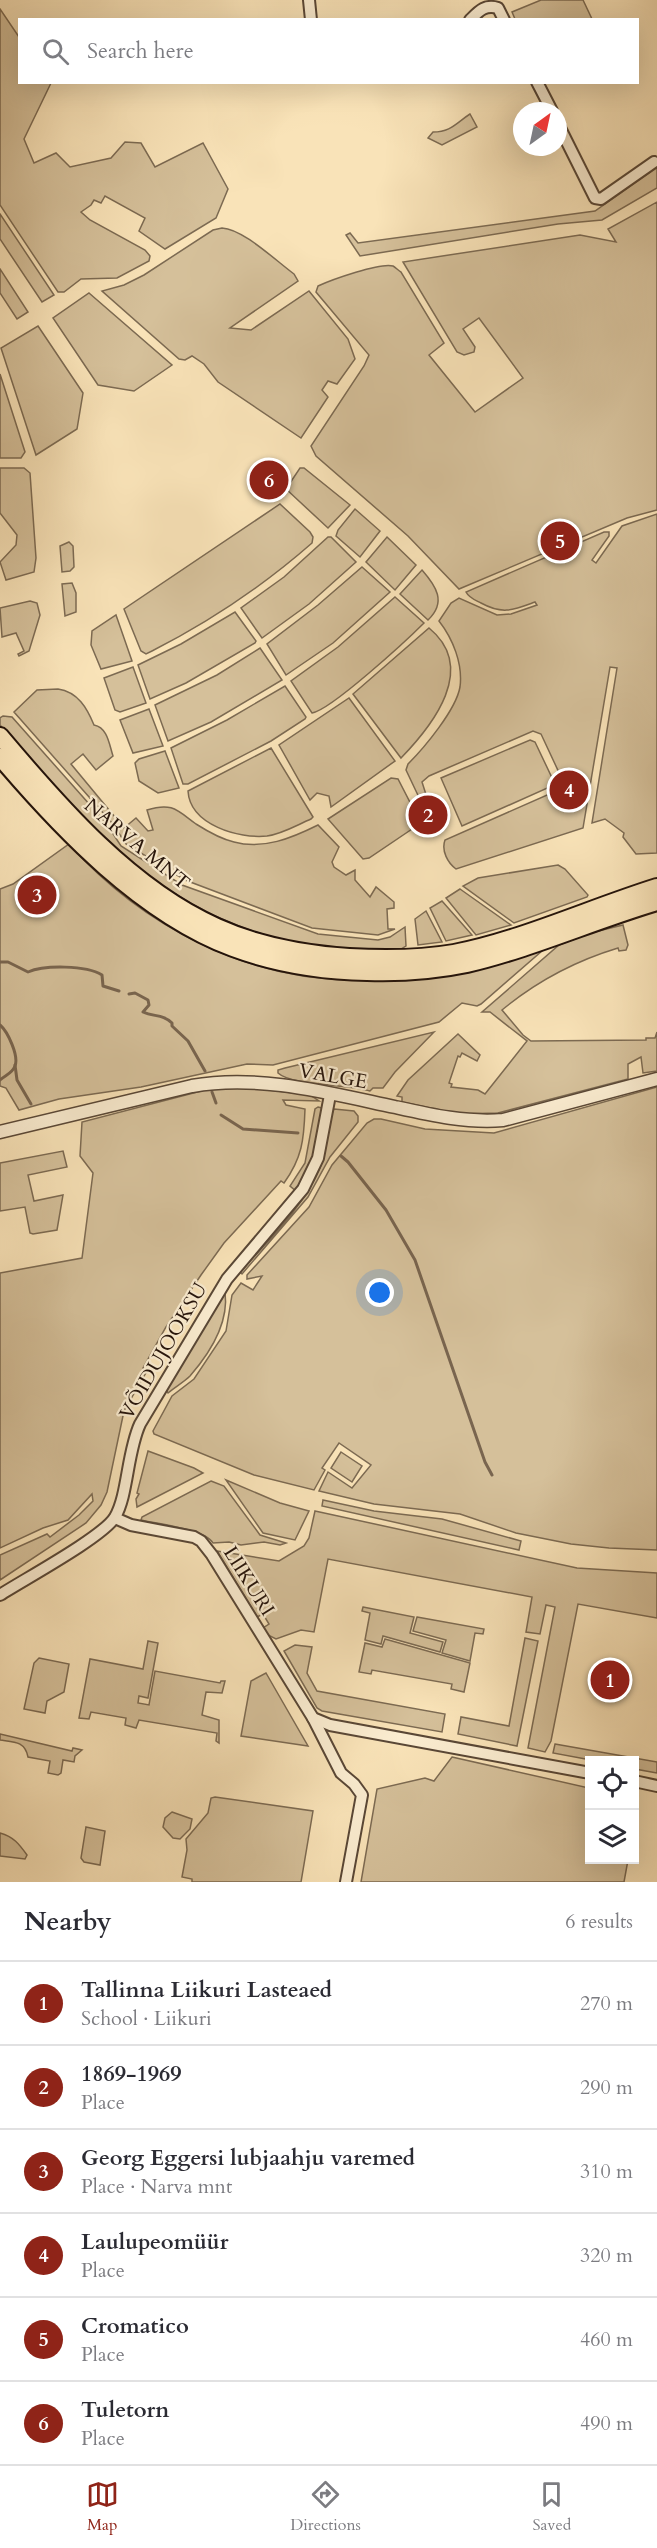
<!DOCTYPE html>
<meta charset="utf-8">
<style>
:root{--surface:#fff;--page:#f7f7f7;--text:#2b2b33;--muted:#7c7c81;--line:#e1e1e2;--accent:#8f2418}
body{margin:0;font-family:Cardo,serif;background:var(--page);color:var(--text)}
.controls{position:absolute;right:18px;bottom:18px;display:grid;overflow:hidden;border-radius:0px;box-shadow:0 6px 24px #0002}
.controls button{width:54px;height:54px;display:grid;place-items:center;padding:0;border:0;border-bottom:2px solid var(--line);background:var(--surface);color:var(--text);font:30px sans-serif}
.compass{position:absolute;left:513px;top:102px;width:54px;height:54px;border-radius:50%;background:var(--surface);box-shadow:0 6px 24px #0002;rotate:33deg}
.you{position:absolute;left:380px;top:1293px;width:21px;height:21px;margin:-15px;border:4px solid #fff;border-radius:50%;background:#1a73e8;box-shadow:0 0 0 9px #1a73e833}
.badge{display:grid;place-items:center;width:39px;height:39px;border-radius:50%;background:var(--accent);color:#fff;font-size:20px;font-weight:700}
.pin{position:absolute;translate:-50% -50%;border:3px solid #fff;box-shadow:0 2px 6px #0006}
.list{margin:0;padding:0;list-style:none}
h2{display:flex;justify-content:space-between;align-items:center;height:78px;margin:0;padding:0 24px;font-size:26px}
h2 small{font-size:20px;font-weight:400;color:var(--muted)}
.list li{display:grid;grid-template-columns:39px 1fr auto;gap:18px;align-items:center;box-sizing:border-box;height:84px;padding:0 24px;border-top:2px solid var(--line)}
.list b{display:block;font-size:22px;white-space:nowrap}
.list p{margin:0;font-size:20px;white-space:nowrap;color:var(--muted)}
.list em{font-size:20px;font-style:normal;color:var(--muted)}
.icon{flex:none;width:33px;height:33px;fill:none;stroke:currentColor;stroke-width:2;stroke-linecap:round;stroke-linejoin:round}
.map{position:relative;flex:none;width:657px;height:1882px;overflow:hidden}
.search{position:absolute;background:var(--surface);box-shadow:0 6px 24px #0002;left:18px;right:18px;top:18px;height:66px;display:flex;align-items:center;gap:15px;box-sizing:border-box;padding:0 21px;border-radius:0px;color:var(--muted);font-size:22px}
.sheet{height:582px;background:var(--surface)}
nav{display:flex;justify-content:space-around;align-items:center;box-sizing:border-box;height:84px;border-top:2px solid var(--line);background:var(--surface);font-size:16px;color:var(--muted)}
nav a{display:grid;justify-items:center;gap:3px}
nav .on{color:var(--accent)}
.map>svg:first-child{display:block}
.green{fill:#d5c09a;stroke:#7c6a52;stroke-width:1.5}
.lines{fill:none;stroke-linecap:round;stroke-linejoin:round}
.stream{stroke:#79654f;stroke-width:3}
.minor-casing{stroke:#594736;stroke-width:14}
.tertiary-casing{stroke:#594736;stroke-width:15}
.primary-casing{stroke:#24130a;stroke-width:20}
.minor{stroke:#fbedd1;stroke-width:10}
.tertiary{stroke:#fbedd1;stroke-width:12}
.primary{stroke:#f9e3b8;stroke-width:16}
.labels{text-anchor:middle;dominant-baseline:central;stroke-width:4.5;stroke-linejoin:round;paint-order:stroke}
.street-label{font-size:20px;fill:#24130a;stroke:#fbedd1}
</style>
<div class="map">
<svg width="657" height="1882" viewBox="0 0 657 1882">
<rect width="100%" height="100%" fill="#f9e3b8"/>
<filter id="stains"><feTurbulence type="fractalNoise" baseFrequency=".00333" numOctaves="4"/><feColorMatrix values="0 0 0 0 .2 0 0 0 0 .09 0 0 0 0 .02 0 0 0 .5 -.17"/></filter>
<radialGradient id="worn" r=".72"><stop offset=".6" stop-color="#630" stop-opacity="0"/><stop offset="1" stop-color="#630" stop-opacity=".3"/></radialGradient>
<g class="green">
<path d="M541,0H583L592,19H515L512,12Z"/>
<path d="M0,9L19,37L20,82L51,83L24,139L34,163L56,153L70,167L111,158L125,142L141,143L155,167L203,143L228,189L216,218L165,249L139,231L145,218L105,196L101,203L94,200L91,205L81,212L90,220L145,250L150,256L149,261L117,278L81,279L64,292H58L0,205Z"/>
<path d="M470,114L477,127L442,145L428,138L433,132C451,132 456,123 470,114Z"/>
<path d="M657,167V188L602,220L558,224L360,256L346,235L350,233L358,243L595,211Z"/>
<path d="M657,202V510L627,518L459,589L408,536L316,456L311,446L364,366L369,355L316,292L318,286C331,280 381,262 393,266C395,267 399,271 401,272L444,343L429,355L475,412L523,378L479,318L463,329L475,347L474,352L464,355L457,352L403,262L580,235L616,242L608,229Z"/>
<path d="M0,214L54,295L42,302L0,239Z"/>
<path d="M222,228C243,229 275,260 294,274L298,281L230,328L251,330L309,291L348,339L355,359L337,384L328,381L322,390L328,397L301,438L218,382L204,364L192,356L185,360L179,359L102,291L124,285L144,275L213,230Z"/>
<path d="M0,269L28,312L17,319L0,293Z"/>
<path d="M89,293L172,365L134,391L98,385L53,318Z"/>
<path d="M38,326L83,393L77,429L36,455L1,348Z"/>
<path d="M0,374L25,452L21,458H0Z"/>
<path d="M0,468H24L30,473L36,558L34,572L6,580L0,562L16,545L17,535L0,513Z"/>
<path d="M300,468H304L350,505L328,528L286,489Z"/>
<path d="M280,504L310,532L313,537L312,543C263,586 211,621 152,651L146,654L141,651L124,609Z"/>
<path d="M355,509L380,531L360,557L336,536L338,530Z"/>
<path d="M657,514V853L636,854L623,837L624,833L605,819L592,823L617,668L610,667L583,828L456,869C448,863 441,851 445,840L563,788L568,798L570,791L567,782L575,778L573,775L562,779L541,734L533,731L429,776L422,782L429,804L425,810L406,770L408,764C424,748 456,710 460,687C463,664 453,639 439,621L451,603L459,598L497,615L511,614L537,605L535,602C513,610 503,615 481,603C475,600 469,598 466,592L604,532H609V536L592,560L596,563L622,526Z"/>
<path d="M328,537H331L356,562L309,604L262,638L241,608L284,577Z"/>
<path d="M387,537L416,565L395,590L366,562Z"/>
<path d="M69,542L73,546L74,567L70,571L62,572L60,546Z"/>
<path d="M362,567L390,592L333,643L286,675L267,644L318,605Z"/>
<path d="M422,570C436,586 447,602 428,620L400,594Z"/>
<path d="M72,583L76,593V612L65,616L62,584Z"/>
<path d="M395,597L424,623C407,640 331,710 312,713L291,681L338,647Z"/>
<path d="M30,601L37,603L40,615L29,651L19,656L18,654L24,651L16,633L2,637L0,608Z"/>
<path d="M235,612L256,641L255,643L186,683L150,699L138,665L181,644Z"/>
<path d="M116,615L132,661L101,669L91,645L92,631Z"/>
<path d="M429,628C478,668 433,725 401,758L353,694Z"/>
<path d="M260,648L282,680L211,722L168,741L155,705L217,675Z"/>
<path d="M133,667L146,703L120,712L115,710L104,678Z"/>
<path d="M285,686L306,717L305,719L271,741L188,784H183L171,748L227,720Z"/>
<path d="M58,689C78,692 87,708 94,725C108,728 109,744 113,756L96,770L83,754L71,764L124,828L136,818L148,831L153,830L147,810C172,802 177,810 196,824C207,831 221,839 234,842C263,850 292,838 318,825L339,847L332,862L334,867L346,875L355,870V880L370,897L376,887L394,902V908L387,909L388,929H395L378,935L312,928L185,880L126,844L112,823L14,712L37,690Z"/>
<path d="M349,698L395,761L331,807L329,796L317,793L310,800L279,745Z"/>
<path d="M149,709L163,746L133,753L120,720Z"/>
<path d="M3,716L12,717L106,823L121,846L182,885L318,934L378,940L390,937L405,927L406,946C396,955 359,950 344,949C183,937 98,839 0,725V718Z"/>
<path d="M530,740L535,742L554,782L552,786L462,826L441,778Z"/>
<path d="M271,748L313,817L311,819C297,825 282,834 267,836C239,839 190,825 188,791Z"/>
<path d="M165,751L179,788L158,793L139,781L135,763L139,759Z"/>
<path d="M391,778L398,779L416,814L418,825L369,858L363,859L328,819Z"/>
<path d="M69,844C141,925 247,981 357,980C378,979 400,972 420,969C463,960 507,952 550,944L481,1004L477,1006L462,1003L439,1022L273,1065L247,1064L141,1087L59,1099L19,1110L6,1088L0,1086V889L13,884Z"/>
<path d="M558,865L565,869L588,895L587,897L514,923L463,886L478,878Z"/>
<path d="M460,889L511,925L476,935L446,898Z"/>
<path d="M442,901L472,935L446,941L430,908Z"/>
<path d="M426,911L442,942L418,945L415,919Z"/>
<path d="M623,925L628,945L626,950L619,951L618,948C575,961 537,981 502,1010L523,1035L531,1041L646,1040V1038H655L657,1032V1071L643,1073L641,1057L628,1064V1079L498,1113L459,1114L402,1102V1097L397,1096L408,1080L458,1034L480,1055L477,1061L462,1053L460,1057L458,1056L449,1083L452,1084L451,1087L478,1090L485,1094L527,1041L490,1012H482L559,945L590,933Z"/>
<path d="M434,1032L395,1072L383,1088H373L370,1091C349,1084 292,1086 278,1073V1070L285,1068Z"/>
<path d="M234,1086L310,1095L319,1101L283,1100L286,1105L305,1109C304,1140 302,1158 284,1183L281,1181L224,1243L201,1275L166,1327L143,1368L147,1371L124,1411L107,1492L101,1505L86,1523L0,1580V1555L47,1534L50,1537L79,1515L93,1501L92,1494L68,1520L43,1528L0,1548V1273L82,1258L93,1173L80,1156L82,1122L205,1090Z"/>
<path d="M657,1087V1550L609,1548L571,1544L516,1533L460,1514L374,1504L319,1491L328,1472L352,1488L371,1465L339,1443L322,1468L325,1470L314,1490L254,1475L154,1434L153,1431L172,1396L194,1379L226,1331L232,1295L241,1283L253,1290L262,1276L247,1279V1275L309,1207L332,1165L367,1123L374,1119H381L425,1129L494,1133Z"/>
<path d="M318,1107L322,1108V1113L315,1153L296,1191L290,1186L305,1163L315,1109Z"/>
<path d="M334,1109L354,1111L358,1116V1122L330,1157L308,1197L242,1274L240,1272C268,1240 303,1208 320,1168C328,1150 325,1127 334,1109Z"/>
<path d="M63,1151L67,1167L28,1175L34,1201L63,1195L57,1230L33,1234L30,1233L25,1207L0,1211V1163Z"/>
<path d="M225,1292C229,1322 210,1353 190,1376C184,1382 175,1387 168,1393L166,1390Z"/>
<path d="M148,1451L194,1468L203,1473L137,1507L136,1499L139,1494L137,1493Z"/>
<path d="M341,1452L362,1466L352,1482L331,1468Z"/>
<path d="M226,1480L280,1503L309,1511L295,1540L263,1533Z"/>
<path d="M211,1481L224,1486L260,1535L286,1543L280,1545L264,1542L241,1545L229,1542L213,1543C205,1529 158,1524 141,1520L142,1517Z"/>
<path d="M323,1500L374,1511L442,1519L521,1541L519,1550L322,1506Z"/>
<path d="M315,1511L577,1568L657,1573V1618L578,1604L551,1741L545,1752L528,1748L555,1607L546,1605L540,1634L526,1632L532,1597L328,1559L314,1632L301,1630L276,1639L268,1635L263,1628L269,1624L263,1614L257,1617L217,1551L279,1561L304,1546L309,1538Z"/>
<path d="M363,1607L414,1617L410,1633L443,1642L440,1652L383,1636L381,1644L365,1640L370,1613L362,1611Z"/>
<path d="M417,1617L484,1629L483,1634L475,1633L470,1661L442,1653L446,1640L413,1631Z"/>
<path d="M525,1638L538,1641L517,1746L458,1734L461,1717L509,1726Z"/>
<path d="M385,1639L470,1663L464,1692L451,1689L452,1684L372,1670L371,1674L359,1672L365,1643L382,1647Z"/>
<path d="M148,1641L158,1643L148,1698L139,1696L138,1703L149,1705L155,1671L220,1683L221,1681H225L222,1693L206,1692L202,1715L219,1720V1743L216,1741L217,1733L139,1720L136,1728L125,1725L126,1718L91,1712L89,1719L79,1718L90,1659L143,1669Z"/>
<path d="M295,1645L312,1647L307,1673L317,1691L445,1714L442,1732L322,1711L317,1708L284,1651Z"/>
<path d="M39,1658L69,1664L64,1692L47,1701L45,1713L24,1709L34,1663Z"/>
<path d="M266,1673L308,1746L241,1736L251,1681Z"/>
<path d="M0,1734L72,1751L73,1748L82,1750L75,1756L74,1762L63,1760L61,1773L58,1775L48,1773L50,1761L28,1757C25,1741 14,1742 0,1740Z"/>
<path d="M555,1744L657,1762V1773L635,1769L634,1760H591L553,1753Z"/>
<path d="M452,1757L589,1788L590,1860H628L624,1882H361L377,1789L425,1778L434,1781Z"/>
<path d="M215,1797L313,1811L301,1882H192V1879L182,1877L187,1850L186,1839L208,1813L211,1798Z"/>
<path d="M172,1812L192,1819L190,1829L180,1839L173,1838L163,1827L165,1818Z"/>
<path d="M86,1827L105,1831L100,1865L84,1862L81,1858Z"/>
<path d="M0,1833C14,1837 19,1844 27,1855L25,1859L0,1856Z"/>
</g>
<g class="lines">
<g class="stream">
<path d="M0,962H8L28,972C44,965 86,965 102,975L103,986L119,991"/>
<path d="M129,994L135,993L148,1000L149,1005L143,1012C154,1017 163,1014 172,1023V1026L188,1041L205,1071"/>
<path d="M0,1025C8,1032 19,1056 15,1066C12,1074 5,1075 0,1080"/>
<path d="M15,1065L17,1080L31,1104"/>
<path d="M212,1092L216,1103"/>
<path d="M221,1115L243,1129L298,1133"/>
<path d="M341,1156L348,1162L386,1210L415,1260L485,1462L492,1475"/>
</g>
<g class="minor-casing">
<g id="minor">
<path d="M309,0L311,20"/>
<path d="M470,20C479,11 485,4 498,8L504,20"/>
<path d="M537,82L552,111"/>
<path d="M558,124L595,198L601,199L654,162"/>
<path d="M115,1518L131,1525L194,1537L201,1541L212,1555L313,1718L330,1725L590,1773"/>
<path d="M0,1595C23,1580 103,1537 115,1517C128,1495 127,1452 140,1424L227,1279L303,1189L318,1158L330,1095"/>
<path d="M313,1718L341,1773L354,1784L362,1795L346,1882"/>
<path d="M634,1781L657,1786"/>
</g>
</g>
<g class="tertiary-casing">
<path id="tertiary" d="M0,1132L192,1086C259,1074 329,1093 395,1107C431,1115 466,1123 503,1120L657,1079"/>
</g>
<g class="primary-casing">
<g id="primary">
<path d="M0,736C60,807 131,889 217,927C259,946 304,954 349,957C385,959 419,959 454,953C521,940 590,908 657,887"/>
<path d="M0,757C62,830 142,914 233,948C276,964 322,971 367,972C400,973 434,971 467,964C531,949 593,921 657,902"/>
</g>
</g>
<use href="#minor" class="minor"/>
<use href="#tertiary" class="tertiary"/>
<use href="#primary" class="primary"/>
</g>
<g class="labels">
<g class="street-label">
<text transform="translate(137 844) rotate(40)">NARVA MNT</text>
<text transform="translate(333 1076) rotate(10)">VALGE</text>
<text transform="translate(163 1351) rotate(-60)">VÕIDUJOOKSU</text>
<text transform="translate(249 1581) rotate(58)">LIIKURI</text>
</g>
</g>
<rect width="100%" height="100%" filter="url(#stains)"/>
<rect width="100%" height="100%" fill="url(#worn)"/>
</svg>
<div class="controls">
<button><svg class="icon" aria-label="locate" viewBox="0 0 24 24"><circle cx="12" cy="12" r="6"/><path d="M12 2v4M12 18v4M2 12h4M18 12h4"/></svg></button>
<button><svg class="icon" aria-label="layers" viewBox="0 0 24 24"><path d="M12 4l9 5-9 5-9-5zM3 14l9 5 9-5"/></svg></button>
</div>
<svg class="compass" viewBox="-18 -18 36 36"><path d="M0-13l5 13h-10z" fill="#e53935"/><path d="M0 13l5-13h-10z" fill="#7c7c81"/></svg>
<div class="you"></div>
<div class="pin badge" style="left:610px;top:1680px">1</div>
<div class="pin badge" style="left:428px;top:815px">2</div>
<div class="pin badge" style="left:37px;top:895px">3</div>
<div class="pin badge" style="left:569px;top:790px">4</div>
<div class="pin badge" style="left:560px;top:541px">5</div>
<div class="pin badge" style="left:269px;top:480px">6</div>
<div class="search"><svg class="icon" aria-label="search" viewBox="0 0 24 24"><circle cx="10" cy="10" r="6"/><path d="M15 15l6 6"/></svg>Search here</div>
</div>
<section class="sheet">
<h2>Nearby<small>6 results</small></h2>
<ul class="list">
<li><span class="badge">1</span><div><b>Tallinna Liikuri Lasteaed</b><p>School · Liikuri</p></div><em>270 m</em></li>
<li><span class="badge">2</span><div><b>1869-1969</b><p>Place</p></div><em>290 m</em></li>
<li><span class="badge">3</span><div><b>Georg Eggersi lubjaahju varemed</b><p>Place · Narva mnt</p></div><em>310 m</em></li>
<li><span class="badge">4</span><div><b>Laulupeomüür</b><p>Place</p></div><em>320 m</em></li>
<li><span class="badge">5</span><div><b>Cromatico</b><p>Place</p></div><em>460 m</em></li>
<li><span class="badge">6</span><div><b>Tuletorn</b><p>Place</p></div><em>490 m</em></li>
</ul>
</section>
<nav>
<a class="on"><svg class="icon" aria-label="map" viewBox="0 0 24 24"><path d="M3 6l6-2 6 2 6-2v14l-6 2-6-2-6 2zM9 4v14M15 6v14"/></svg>Map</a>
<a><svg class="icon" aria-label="directions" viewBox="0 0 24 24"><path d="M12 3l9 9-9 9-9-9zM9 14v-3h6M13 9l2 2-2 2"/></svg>Directions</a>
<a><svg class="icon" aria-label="saved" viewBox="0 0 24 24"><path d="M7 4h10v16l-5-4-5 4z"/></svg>Saved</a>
</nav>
